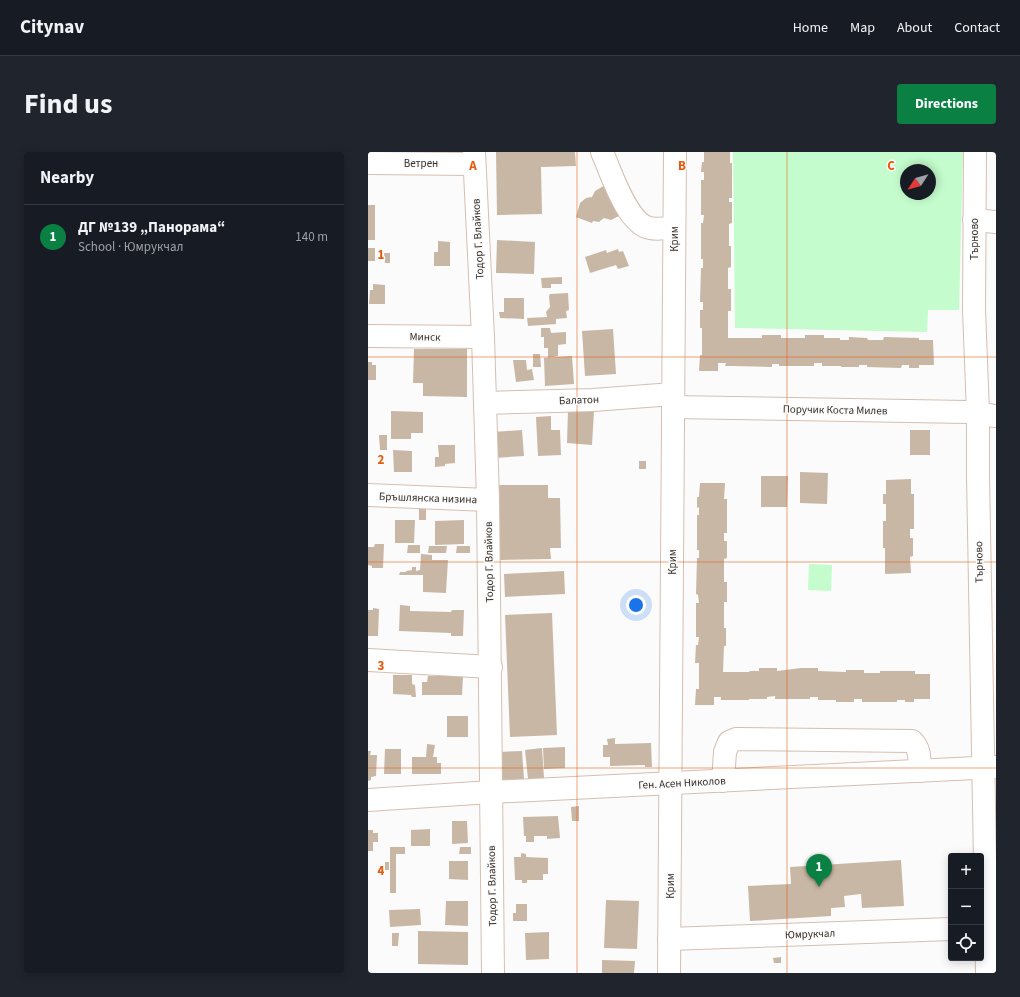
<!DOCTYPE html>
<meta charset="utf-8">
<style>
:root{--surface:#171b24;--page:#20242c;--text:#f1f3f6;--muted:#9ea1a6;--line:#363941;--accent:#0b8043}
body{margin:0;font-family:"Source Sans 3",sans-serif;background:var(--page);color:var(--text)}
.controls{position:absolute;right:12px;bottom:12px;display:grid;overflow:hidden;border-radius:4px;box-shadow:0 2px 10px #0003}
.controls button{width:36px;height:36px;display:grid;place-items:center;padding:0;border:0;border-bottom:1px solid var(--line);background:var(--surface);color:var(--text);font:20px sans-serif}
.compass{position:absolute;left:532px;top:12px;width:36px;height:36px;border-radius:50%;background:var(--surface);box-shadow:0 2px 10px #0003;rotate:234deg}
.you{position:absolute;left:268px;top:453px;width:14px;height:14px;margin:-10px;border:3px solid #fff;border-radius:50%;background:#1a73e8;box-shadow:0 0 0 6px #1a73e833}
.badge{display:grid;place-items:center;width:26px;height:26px;border-radius:50%;background:var(--accent);color:#fff;font-size:13px;font-weight:700}
.pin{position:absolute;translate:-50% -33px;filter:drop-shadow(0 1px 2px #0008)}
.pin::after{content:'';position:absolute;top:21px;width:14px;height:12px;background:inherit;clip-path:polygon(0 0,100% 0,50% 100%)}
.list{margin:0;padding:0;list-style:none}
h2{display:flex;justify-content:space-between;align-items:center;height:52px;margin:0;padding:0 16px;font-size:17px}
h2 small{font-size:13px;font-weight:400;color:var(--muted)}
.list li{display:grid;grid-template-columns:26px 1fr auto;gap:12px;align-items:center;box-sizing:border-box;height:64px;padding:0 16px;border-top:1px solid var(--line)}
.list b{display:block;font-size:15px;white-space:nowrap}
.list p{margin:0;font-size:13px;white-space:nowrap;color:var(--muted)}
.list em{font-size:13px;font-style:normal;color:var(--muted)}
.icon{flex:none;width:22px;height:22px;fill:none;stroke:currentColor;stroke-width:2;stroke-linecap:round;stroke-linejoin:round}
.map{position:relative;flex:none;width:628px;height:821px;overflow:hidden;border-radius:4px}
header{display:flex;align-items:center;gap:24px;box-sizing:border-box;height:56px;padding:0 20px;background:var(--surface);border-bottom:1px solid var(--line)}
header strong{font-size:19px}
nav{display:flex;gap:22px;margin-inline-start:auto;font-size:14px}
.intro{display:flex;align-items:center;justify-content:space-between;box-sizing:border-box;height:96px;padding:0 24px}
h1{margin:0;font-size:28px}
.button{padding:10px 18px;border-radius:4px;background:var(--accent);color:#fff;font-size:14px;font-weight:700}
main{display:flex;gap:24px;padding:0 24px}
aside{flex:1;background:var(--surface);border-radius:4px;box-shadow:0 2px 10px #0003}
.map>svg:first-child{display:block}
.green{fill:#c4fccd;fill-rule:evenodd}
.building{fill:#c9b7a5}
.lines{fill:none;stroke-linecap:round;stroke-linejoin:round}
.minor-casing{stroke:#d5bfb0;stroke-width:24}
.minor{stroke:#fff;stroke-width:22}
.grid{fill:none;stroke:#e8590c;stroke-width:1;stroke-opacity:0.55}
.labels{text-anchor:middle;dominant-baseline:central;stroke-width:3;stroke-linejoin:round;paint-order:stroke}
.street-label{font-size:11px;fill:#352d27;stroke:#fbfbfb}
.grid-label{font-size:13px;text-anchor:middle;font-weight:bold;fill:#e8590c;stroke:#fbfbfb;stroke-width:3;stroke-linejoin:round;paint-order:stroke}
</style>
<header>
<strong>Citynav</strong>
<nav><a>Home</a><a>Map</a><a>About</a><a>Contact</a></nav>
</header>
<div class="intro"><h1>Find us</h1><a class="button">Directions</a></div>
<main>
<aside>
<h2>Nearby<small></small></h2>
<ul class="list">
<li><span class="badge">1</span><div><b>ДГ №139 „Панорама“</b><p>School · Юмрукчал</p></div><em>140 m</em></li>
</ul>
</aside>
<div class="map">
<svg width="628" height="821" viewBox="0 0 628 821">
<rect width="100%" height="100%" fill="#fbfbfb"/>
<g class="green">
<path d="M365,0H595L591,158H560L559,180L367,176ZM538,18H562V42H538Z"/>
<path d="M441,412L464,413L463,439L440,438Z"/>
</g>
<g class="building">
<path d="M128,0H207L208,14L173,15L174,62L129,63Z"/>
<path d="M336,0H362V11H364V46H361V50H364V71L361,72V94H363V115L360,116V137H363V159H360V186H394V183H413V186H437V183H456V186H472V188H481V185L499,186L500,188H515L516,185L551,186V188H565L566,213H551V216H541V213H534L533,216L499,215V213H491V215H473V214H454V211H446V214H411V212H404V215L365,214H357L358,211H350V219H331L332,203H334V176H332V158H335V150H332L333,116H335V107H333V71H335L336,63H333V28H336V20H333L334,10H336Z"/>
<path d="M239,32L255,62L243,68L236,66L231,70L225,69L224,71L208,65L212,51L218,46L224,45L227,39Z"/>
<rect x="0" y="53" width="7" height="35"/>
<path d="M129,88L167,90L166,122L128,121Z"/>
<path d="M70,89L82,90V114H66V100H70Z"/>
<rect x="0" y="96" width="7" height="13"/>
<path d="M250,97L251,100L255,99L261,114L250,117L248,113L222,121L217,105L238,98L239,101Z"/>
<path d="M16,101H22V111H17Z"/>
<path d="M194,125V132H183V136H174L173,126Z"/>
<path d="M5,132L17,133V152H1L2,138H5Z"/>
<path d="M200,141L201,158L198,159L199,166L188,167V172L160,174L159,166L179,165L178,160L182,155L181,144L182,142Z"/>
<path d="M136,146H156V167L132,166L131,160H136Z"/>
<path d="M173,176H182L183,181L198,180V192L190,193V204L180,206V196H176V185H173Z"/>
<path d="M245,177L248,222L217,224L214,179Z"/>
<path d="M46,197H99V245L55,244V231H45Z"/>
<path d="M165,202H172L173,215H165Z"/>
<path d="M204,204L206,232L177,234L176,206Z"/>
<path d="M145,208H158L159,218L164,217L166,228L148,230Z"/>
<path d="M0,210H4V213H8V228H0Z"/>
<path d="M200,258L226,259L224,293L199,291Z"/>
<path d="M23,259L55,260V281H43V287H23Z"/>
<path d="M183,264V278H192L193,303L170,304L168,265Z"/>
<path d="M154,278L156,304L126,306L125,280Z"/>
<rect x="542" y="278" width="20" height="25"/>
<path d="M11,283H19V298H12Z"/>
<path d="M70,293H87V311L77,312V314L67,315V305H71Z"/>
<path d="M25,298L44,299V320H26Z"/>
<rect x="271" y="309" width="7" height="8"/>
<path d="M432,320L460,321L459,352L432,351Z"/>
<path d="M393,324H420L419,355H393Z"/>
<path d="M543,327V342H546V377H542V386H545V404L542,405L543,421L517,422V396H515V369H518V352H515V342H518V328Z"/>
<path d="M332,331H357L356,347H359V381H356V389H359V406L356,407V430H359V450H356V476H358V494H356L355,520H382L381,519H391V516H409V519L433,516H450V519L478,520V518H496V521H512V519H547V522H562V547H546V550H537V548H529V550H494V547H486V550H468V548H450V545H442V547H407V544L399,545V547H381V548H353V545H346V553H327L328,537H331V511H327L328,493H330L331,485H328V451H331L330,443L328,442L329,406H331V398H329V363H331V355L329,356V345H331Z"/>
<path d="M131,333H180V346H192L193,396H182L183,407L132,408Z"/>
<rect x="51" y="355" width="7" height="13"/>
<path d="M27,368H47L46,391H27Z"/>
<path d="M96,368V392L67,393V369Z"/>
<path d="M7,392H16L15,416H4V414L0,413V395H6Z"/>
<path d="M40,393H52V401H39Z"/>
<path d="M61,394H79L78,401H60Z"/>
<path d="M89,394H102V401H88Z"/>
<path d="M53,402L64,403V408H80L78,441L55,440V423H31L32,420H38V419L44,418V415H48V419L52,418Z"/>
<path d="M196,419L197,442L137,445L136,422Z"/>
<path d="M32,453L42,454V459L83,460L84,458H96L95,484H83V481L31,479Z"/>
<path d="M5,456L11,457L10,484H0V458H5Z"/>
<path d="M184,461L189,583L142,585L137,463Z"/>
<path d="M25,523H44V532L47,533L48,545H44L43,543L25,542Z"/>
<path d="M60,524H95L94,543H54V530H59Z"/>
<rect x="79" y="564" width="21" height="21"/>
<path d="M247,586V592L283,591L284,615H277V613L242,614V605H235V593H240L239,587Z"/>
<path d="M59,592L67,593L65,605H69V611H73V622H44V605H58Z"/>
<path d="M197,595V616L176,617L175,596Z"/>
<path d="M174,596L176,626L160,627L157,598Z"/>
<path d="M17,597H33V622H16Z"/>
<path d="M0,599H3L2,603H9L8,624L3,625V628L0,629Z"/>
<path d="M154,599L156,627L132,628L130,600Z"/>
<path d="M211,654V669H204L203,655Z"/>
<path d="M190,664L192,686L179,687V684H166V690H158V684H156L155,665Z"/>
<path d="M84,669H99L100,691L84,692Z"/>
<path d="M62,677V694H43V678Z"/>
<path d="M0,678H5V681H10V690H5V699H0Z"/>
<path d="M22,695H37V702H28V741H22Z"/>
<path d="M92,695H103V702H91Z"/>
<path d="M153,701L158,702V705L180,706V722H175V728H159V731H154V728H147L146,705H153Z"/>
<path d="M533,708L536,754L494,756L493,742L476,744L477,755L463,756V764L382,769L380,734L423,732L422,715Z"/>
<path d="M81,709H100V728L81,727Z"/>
<rect x="17" y="710" width="4" height="8"/>
<path d="M238,748L271,749L269,797L236,796Z"/>
<path d="M78,749H100V774L77,773Z"/>
<path d="M148,752H159V769H145V761H148Z"/>
<path d="M52,757L53,773L22,775L21,758Z"/>
<path d="M50,779L100,780V813L50,812Z"/>
<path d="M181,780V807L158,808L157,781Z"/>
<path d="M24,781H31L30,794H24Z"/>
<path d="M413,805V811H406L405,806Z"/>
<path d="M234,808L267,809L266,821H234Z"/>
</g>
<g class="lines">
<g class="minor-casing">
<g id="minor">
<path d="M106,0L115,185L120,348L125,821"/>
<path d="M234,0C243,20 259,72 282,76C289,78 299,76 306,75"/>
<path d="M607,0L606,158L610,261V323L619,821"/>
<path d="M0,11L106,12"/>
<path d="M606,68L628,70"/>
<path d="M0,184L115,185"/>
<path d="M117,251L225,248L305,242"/>
<path d="M305,255L599,260L628,264"/>
<path d="M0,343L120,348"/>
<path d="M0,508L123,515"/>
<path d="M355,629L357,600L361,590L368,587L544,589C553,598 551,607 552,619"/>
<path d="M0,648L123,640L628,615"/>
<path d="M301,787L583,777"/>
<path d="M301,821L307,0"/>
</g>
</g>
<use href="#minor" class="minor"/>
</g>
<path class="grid" d="M209,0V821M419,0V821M0,205H628M0,410H628M0,616H628"/>
<g class="labels">
<g class="street-label">
<text x="53" y="11">Ветрен</text>
<text transform="translate(110 87) rotate(-93)">Тодор Г. Влайков</text>
<text transform="translate(306 87) rotate(-90)">Крим</text>
<text transform="translate(606 87) rotate(-90)">Търново</text>
<text transform="translate(57 185) rotate(1)">Минск</text>
<text transform="translate(211 248) rotate(-2)">Балатон</text>
<text transform="translate(467 258) rotate(1)">Поручик Коста Милев</text>
<text transform="translate(60 346) rotate(2)">Бръшлянска низина</text>
<text transform="translate(121 410) rotate(-91)">Тодор Г. Влайков</text>
<text transform="translate(304 410) rotate(-90)">Крим</text>
<text transform="translate(611 410) rotate(-91)">Търново</text>
<text transform="translate(314 631) rotate(-3)">Ген. Асен Николов</text>
<text transform="translate(124 734) rotate(-91)">Тодор Г. Влайков</text>
<text transform="translate(302 734) rotate(-90)">Крим</text>
<text transform="translate(442 782) rotate(-2)">Юмрукчал</text>
</g>
</g>
<g class="grid-label">
<text x="105" y="18">A</text>
<text x="314" y="18">B</text>
<text x="523" y="18">C</text>
<text x="13" y="107">1</text>
<text x="13" y="312">2</text>
<text x="13" y="518">3</text>
<text x="13" y="723">4</text>
</g>
</svg>
<div class="controls">
<button>+</button>
<button>−</button>
<button><svg class="icon" aria-label="locate" viewBox="0 0 24 24"><circle cx="12" cy="12" r="6"/><path d="M12 2v4M12 18v4M2 12h4M18 12h4"/></svg></button>
</div>
<svg class="compass" viewBox="-18 -18 36 36"><path d="M0-13l5 13h-10z" fill="#e53935"/><path d="M0 13l5-13h-10z" fill="#9ea1a6"/></svg>
<div class="you"></div>
<div class="pin badge" style="left:451px;top:735px">1</div>
</div>
</main>
